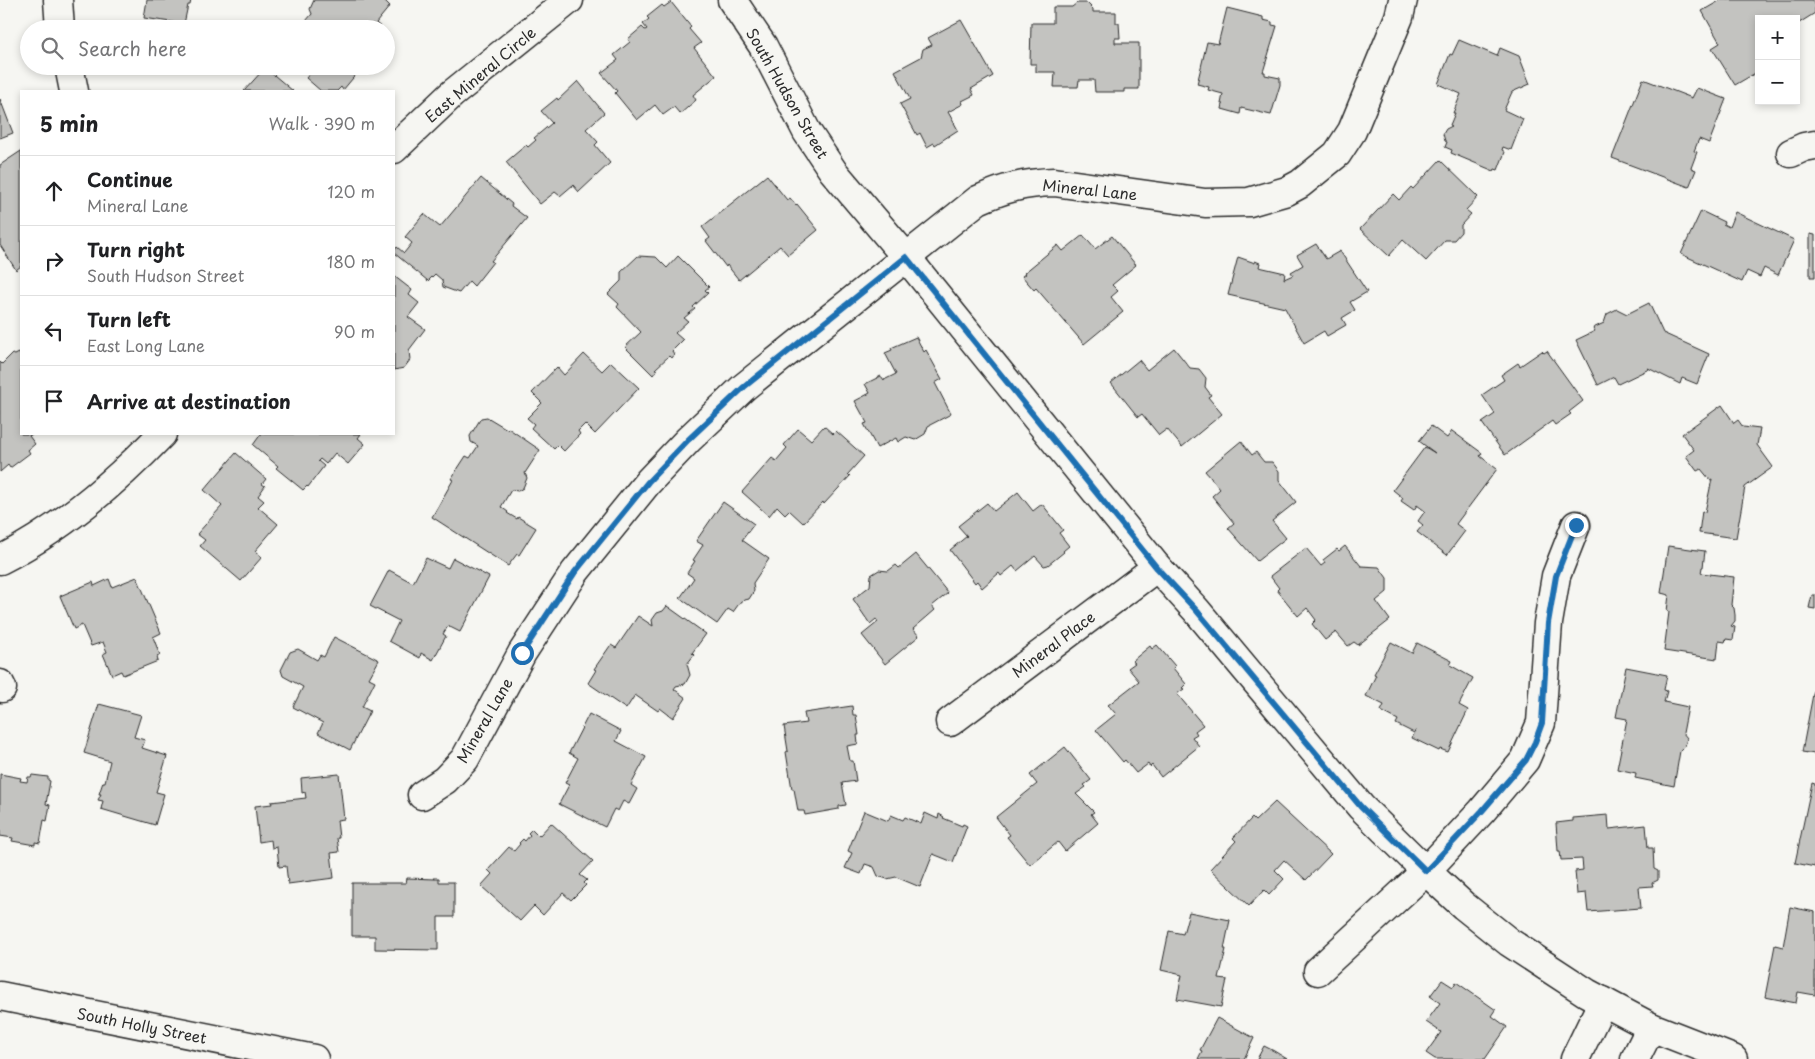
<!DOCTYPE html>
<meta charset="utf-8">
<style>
:root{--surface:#fff;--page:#f2f2f2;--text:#202124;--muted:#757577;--line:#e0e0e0}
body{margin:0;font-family:"Playpen Sans",sans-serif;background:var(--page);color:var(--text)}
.controls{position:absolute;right:15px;top:15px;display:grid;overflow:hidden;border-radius:0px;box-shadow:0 2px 8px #0003}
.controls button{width:45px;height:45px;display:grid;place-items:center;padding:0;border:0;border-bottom:1px solid var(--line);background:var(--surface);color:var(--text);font:25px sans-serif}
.stop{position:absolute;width:15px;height:15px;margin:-11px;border:4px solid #1f6fb2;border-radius:50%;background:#fff}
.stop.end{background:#1f6fb2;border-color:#fff;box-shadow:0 1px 5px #0008}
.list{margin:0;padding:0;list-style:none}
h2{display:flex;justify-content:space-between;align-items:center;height:65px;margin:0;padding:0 20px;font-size:21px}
h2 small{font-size:16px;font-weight:400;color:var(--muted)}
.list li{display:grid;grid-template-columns:32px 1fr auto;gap:15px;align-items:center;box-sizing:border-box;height:70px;padding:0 20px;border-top:1px solid var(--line)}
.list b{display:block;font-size:19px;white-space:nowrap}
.list p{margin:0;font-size:16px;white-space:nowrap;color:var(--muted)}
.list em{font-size:16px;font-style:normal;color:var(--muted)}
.icon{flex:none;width:28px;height:28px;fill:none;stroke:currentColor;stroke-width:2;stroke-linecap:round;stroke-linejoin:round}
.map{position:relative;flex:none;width:1815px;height:1059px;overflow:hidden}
.search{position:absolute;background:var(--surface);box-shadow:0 2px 8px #0003;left:20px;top:20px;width:375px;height:55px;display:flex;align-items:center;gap:12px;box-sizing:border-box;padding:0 18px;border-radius:28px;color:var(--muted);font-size:19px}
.panel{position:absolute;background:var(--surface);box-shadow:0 2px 8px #0003;left:20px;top:90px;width:375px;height:345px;border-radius:0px}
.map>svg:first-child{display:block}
.building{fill:#c3c3c0;stroke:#2b2b2b}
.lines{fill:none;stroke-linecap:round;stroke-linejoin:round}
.minor-casing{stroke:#2b2b2b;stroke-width:31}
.major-casing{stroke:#2b2b2b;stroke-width:31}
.minor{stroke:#f6f6f2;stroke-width:28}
.major{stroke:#f6f6f2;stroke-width:28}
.route{stroke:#1f6fb2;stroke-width:6}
.labels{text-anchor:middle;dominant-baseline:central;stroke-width:4.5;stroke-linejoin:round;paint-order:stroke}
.street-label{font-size:15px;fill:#2b2b2b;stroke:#f6f6f2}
</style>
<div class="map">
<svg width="1815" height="1059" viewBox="0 0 1815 1059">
<rect width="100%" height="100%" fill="#f6f6f2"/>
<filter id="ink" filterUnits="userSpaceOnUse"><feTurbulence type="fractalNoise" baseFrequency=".02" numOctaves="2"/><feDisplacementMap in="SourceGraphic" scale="10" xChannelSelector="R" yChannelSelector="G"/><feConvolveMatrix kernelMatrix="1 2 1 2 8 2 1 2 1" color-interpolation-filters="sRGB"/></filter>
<g filter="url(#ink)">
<g class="building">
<path d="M147,0H191L190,5H188L184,24L144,18Z"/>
<path d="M314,0H384L390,6L376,23L383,29H299L312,14L310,9Z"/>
<path d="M1721,0H1812L1815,6V13L1796,25V19H1759V71L1735,85L1712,48L1720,43L1702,11Z"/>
<path d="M671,2L691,27L689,29L701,43L694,48L716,76L693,95L696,100L680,114L674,107L663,115L655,105L637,120L615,93L617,91L601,73L618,60L614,55L630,42L628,39L642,27L645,30L647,29L643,24L649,19L647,17L662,5L664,7Z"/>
<path d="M1077,3H1087L1093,9V12H1116V23H1119L1120,38H1115V43H1139V89H1124V92H1095L1094,80H1079L1078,87H1054L1055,72H1036V64H1030L1031,23H1053V7H1072Z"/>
<path d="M1227,8L1263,17V20L1272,22V25L1277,26L1263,72H1265V75L1280,78V85L1271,115L1241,108L1240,114L1222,109L1223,104H1221L1223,94L1208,90L1209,87L1197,84L1207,42L1218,44Z"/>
<path d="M961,20L993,76L971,89L974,95L962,101L963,104L948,112L958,130L935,145L934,143L927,147L920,133L917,135L900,104L910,99L895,71L921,57L923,49L932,45L928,38Z"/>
<path d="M1459,40L1497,56L1500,48L1519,56L1530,84L1512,92L1504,110L1523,119L1511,150L1503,147L1502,150L1505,152L1498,170L1495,169L1494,171L1451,153L1452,150L1445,147L1447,142L1445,141L1443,134L1446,129L1452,126L1450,125L1455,113H1453L1461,94L1438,84L1450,54L1452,55Z"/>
<path d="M316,66H363L343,90L341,87L337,91H321L306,78Z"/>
<path d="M263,70L266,73L268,70L293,91H244Z"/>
<path d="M1643,79L1692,98L1697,88L1726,99L1709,143L1699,139L1694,151L1697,152L1691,168L1696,170L1689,187L1612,158Z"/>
<path d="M578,81L604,113L586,129L598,142L595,145L610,163L579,192L573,185L560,196L555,192L540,204L506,162L526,145L528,147L536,140L534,138L552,123L541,111L557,98L558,100Z"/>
<path d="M0,99L13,133L0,138Z"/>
<path d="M21,151V266L16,270L0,245V165Z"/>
<path d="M1440,160L1478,197L1466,210L1471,214L1461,225V232L1454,240H1445L1426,261L1403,240L1389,256L1360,229L1393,194L1399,200L1411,187L1413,189Z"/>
<path d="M767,175L787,200L790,198L796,205L797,204L818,230L788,255L780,246L739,280L727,265L726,267L706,241L710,238L702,227Z"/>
<path d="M481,178L512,204L511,206L527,218L491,261L493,262L474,286L469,281L459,293L443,287L442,280L435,274L428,281L394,253V251L397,247L404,253L412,243L405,237L424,214L440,227Z"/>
<path d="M1701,211L1724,222L1723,224L1729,227L1735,212L1794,240L1778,275L1764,268L1760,277L1747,271L1742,282L1681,254Z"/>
<path d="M1810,234L1815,235V277H1810Z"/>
<path d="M1083,235L1095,249L1112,236L1136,265L1112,285L1118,291L1111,297L1123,312L1084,344L1036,288L1034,290L1022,276L1025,274L1024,273L1058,245L1063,251Z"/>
<path d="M1316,244L1326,259L1340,251L1367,292L1350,302L1355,310L1342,318L1346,325L1327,336L1324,331L1304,343L1285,308L1228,295L1238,257L1255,263V261L1260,263L1259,267L1285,273L1284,279L1293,275L1291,272L1303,265L1297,255Z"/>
<path d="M638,256L656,257L667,268L678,256L709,287L705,290L708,293L693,307L695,309L684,318L688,321L675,333L683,340L672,351L674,354L671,358L669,356L655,369L657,370L653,375L625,347L641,332L617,307L619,304L608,294L621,281V272Z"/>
<path d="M394,276L412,290L409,295L419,303L408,317L425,329L409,350L410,360L404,368L394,370Z"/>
<path d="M1649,303L1663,333L1709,354L1697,384L1682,378L1680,384L1648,368L1649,369L1618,384L1614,377L1598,385L1576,340L1595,331L1593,328L1604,323L1607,314L1617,309L1627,314Z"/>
<path d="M916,337L924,352L926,350L942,379L935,383L951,414L928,426L925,434L915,440L906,437L898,442L896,438L877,448L864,424L867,423L855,401L870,393L865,384L881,376L884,380L896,374L885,353L892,350L891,348Z"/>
<path d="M1174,348L1190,368L1199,369L1206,378L1205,387L1211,395L1208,397L1222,414L1182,447L1167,429L1159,435L1142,414L1138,417L1111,383L1139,360L1147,370Z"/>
<path d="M1542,351L1544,353L1547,351L1583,401L1569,412L1571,414L1555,425L1552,421L1505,455L1482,423L1495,414L1482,395L1504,380L1501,375L1518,363L1520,366Z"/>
<path d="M19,353L21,356V434H32L29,436L35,444L28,450L30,453L10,468L8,465L0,472V362L2,364L12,354L15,355Z"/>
<path d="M584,354L602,371L611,362L639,388L595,434L585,424L578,431L580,434L564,451L558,445L554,449L531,428L534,424L527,418L542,403L532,393L557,367L564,375Z"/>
<path d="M1722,405L1734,423L1738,420L1743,427L1760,429L1757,445L1773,467L1745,487L1736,538L1699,533L1702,511L1705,512L1712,479L1710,480L1701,469L1697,471L1686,456L1694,450L1682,434Z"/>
<path d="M487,417L507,429L508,428L540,450L525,473L527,478L523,488L518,491L511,490L501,507L508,512L507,513L517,519L518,517L536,528L519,555L517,554L508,566L432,517L453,480L451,479L466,456L470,458L478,446L471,442L470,436L481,418Z"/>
<path d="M824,426L833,434L836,431L864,456L848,474L850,476L824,504L823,502L803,523L789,510L785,514L777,506L769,516L742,492L772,458L776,461L787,448L784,445L798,429L811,440Z"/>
<path d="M1431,426L1447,438L1452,431L1482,453L1480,456L1497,469L1456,524L1465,531L1447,555L1417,532L1423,525L1418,521L1425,511L1417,505L1414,510L1401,501L1403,498L1393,490L1425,447L1435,453L1419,441Z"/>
<path d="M261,434H361L358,438L365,444L348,464L335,453L326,464L320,459L318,461L324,466L308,487L307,486L303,490L276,468L278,466L253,445Z"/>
<path d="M1241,441L1252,455L1256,452L1264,462H1272L1279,471V480L1296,502L1272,521L1286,538L1257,561L1228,528L1234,523L1212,496L1220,489L1205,471Z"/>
<path d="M236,453L266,479L262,484L265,486L258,496L264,501L258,507L278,524L255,551L262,557L241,581L200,546L205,540L197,534L222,506L204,490Z"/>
<path d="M1018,492L1033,511L1042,504L1063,530L1059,533L1069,546L1063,551L1064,552L1048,565L1044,566L1035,556L1017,571L1013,566L1001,576L999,573L982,588L977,581L975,583L950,550L967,536L958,526L987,503L994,511Z"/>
<path d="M723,502L754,524L742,540L769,559L753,583L754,591L749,599L741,601L733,612L728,609L717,624L680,598L694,578L687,573L695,561L693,560L703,545L696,541Z"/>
<path d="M1345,546L1361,566L1379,567L1387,578V592L1376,601L1390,620L1358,645L1354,642L1348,646L1336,632L1325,640L1312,624L1316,620L1307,608L1298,616L1277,590L1279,588L1270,576L1306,548L1321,566L1325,563L1323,560L1337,549L1339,551Z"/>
<path d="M1668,546L1705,551L1703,567H1702L1701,573L1734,577L1731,605L1734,608L1735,615V621L1731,626L1735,627L1733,640L1726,639L1725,642L1719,641L1717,659L1664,651L1669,612L1667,611L1669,595L1661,593Z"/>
<path d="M916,554L948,593L932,606L935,610L913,629L919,636L885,664L862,635L878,622L876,619L870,624L853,599L870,586L871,575L879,570L888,571L896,565L899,568Z"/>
<path d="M426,558L448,568L453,558L489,577L460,632L448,626L443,634L446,636L433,660L421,653L420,658L389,641L399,621L370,606L389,570L413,583Z"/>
<path d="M137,577L161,633L153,637L160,655L157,657L158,661L123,675L121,671L112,675L103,654L107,652L103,642L91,646L82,625L74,629L60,596L93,582L94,586L109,579L112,587Z"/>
<path d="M1812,595H1815V609L1809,608Z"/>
<path d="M667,606L706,634L692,653L694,655L687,664L690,675L685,684L676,686L674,689L686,698L673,718L660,708L658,711L635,695L626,709L588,683L596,670L594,669L610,646L611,645L616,648L638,616L653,626L652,620L657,613L663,611Z"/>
<path d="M334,637L379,660L369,678L375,681L362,707L370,711L350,750L318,733L323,723L293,707L303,687L283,676L281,670L290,652L298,649L317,660L320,655L324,657Z"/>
<path d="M1391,642L1412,653L1417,643L1452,661L1450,665L1473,678L1459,705L1468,710L1448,752L1440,749L1439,751L1412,738L1416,730L1414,733L1396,724L1398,720L1381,711L1384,705L1366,696L1376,675L1374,674Z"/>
<path d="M1157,645L1175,666L1173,668L1186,684L1182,688L1184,689L1177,694L1203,725L1195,731L1197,734L1192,737L1199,746L1161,777L1152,765L1150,767L1148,764L1136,773L1125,760L1123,762L1096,730L1116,714L1108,705L1139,681L1128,668L1135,663L1132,661L1150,646L1152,649Z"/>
<path d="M1626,667L1667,675L1664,690L1667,691L1664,702L1688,707L1683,733L1687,738L1685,746L1680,751L1674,786L1635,778L1636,773L1617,769L1627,719L1616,717Z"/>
<path d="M1815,684V754L1802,752Z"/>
<path d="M99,704L141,715L134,737L145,740L142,748L167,756L156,792L164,794L155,825L101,809L103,801L98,800L101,794H99L103,782H105L110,761L84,753Z"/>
<path d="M852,706L853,715H856L859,735H857L858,744L847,746L850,761H853L856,781L842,783L846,805L839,806V809L805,815L804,811H798L794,789H792L786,752L788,751L784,726L806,723L804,713Z"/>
<path d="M589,714L621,731L616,741L646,757L631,785L637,789L629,804L623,801L618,811L614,809L605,827L559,804L569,785L565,783L578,758L569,753Z"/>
<path d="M1065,747L1091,780L1084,785L1086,787L1076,794L1094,812L1091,814L1098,823L1065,851L1058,842L1030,865L1007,837L1010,835L996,817L1037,784L1030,775Z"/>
<path d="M0,774L21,778L20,781L27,782L28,777H31L32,775L48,777V780L50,781L46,804L50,805L47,821L44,820L40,843L35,842V845L12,841L13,838L0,836Z"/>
<path d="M339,774L344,819L337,820L339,838H337L339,852L331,853L334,878L288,884L286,866L279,867L277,847L272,848L271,840L259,842L255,806L272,804L271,802L306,798L305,792L302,793L301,778Z"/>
<path d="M1812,783L1815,784V867L1795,863Z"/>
<path d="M1275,802L1331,854L1306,880L1284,860L1275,870L1284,879L1269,895L1264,890L1249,906L1210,869L1236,841L1233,838L1252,818L1255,821Z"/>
<path d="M864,811L888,821L891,815L903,820L905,817L921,824L925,813L938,819L939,814L944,817L943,818L962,826L963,824L967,826L953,862L933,854L920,887L896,877L887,879L878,876L874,867L865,864L861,874L845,868L852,853L848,851Z"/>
<path d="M1608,815L1609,829L1646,825L1648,848H1653L1654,869L1658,871V880L1652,883L1653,886L1639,887L1641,908L1588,912L1586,893L1577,894L1575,871L1583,870L1582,859L1561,860L1560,851H1558L1556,823L1573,821V818Z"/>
<path d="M551,823L593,861L580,875L587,880L584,883L586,885L571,900L563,893L543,915L534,906L520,921L481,886L492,874L488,870L509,847L514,851L520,844L519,843L523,839L525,841L530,835L528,833L532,829L539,836Z"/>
<path d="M407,878L435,879L434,878H439V882H454V917H438V950L375,949V936H352V883H406Z"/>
<path d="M1790,907L1815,912V995L1798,992L1796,1003L1765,997L1775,945L1783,947Z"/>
<path d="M1189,912L1230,920L1224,949H1226L1219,979L1227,980L1221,1007L1177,999L1182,975L1161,970L1169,931L1183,934Z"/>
<path d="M1442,980L1453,987L1456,982L1496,1010L1492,1016L1507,1027L1485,1059H1435L1426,1053L1441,1032L1426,1022L1440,1003L1430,996Z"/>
<path d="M1217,1018L1254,1038L1244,1059H1198L1202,1051L1200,1050Z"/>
<path d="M1264,1046L1274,1051L1287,1059H1257Z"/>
</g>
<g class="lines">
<g class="minor-casing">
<g id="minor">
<path d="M58,0L60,29"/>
<path d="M732,0L763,46L807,132L833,171L906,257L1157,567L1197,611L1361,807L1426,871L1464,906L1509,942L1587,993L1651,1027L1733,1059"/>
<path d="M69,66L74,91"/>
<path d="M394,149L452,94L569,0"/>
<path d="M1791,153L1804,147L1815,145"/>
<path d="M0,560C61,529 115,483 162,434"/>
<path d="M0,684L2,688"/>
<path d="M950,722L1157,567"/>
<path d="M422,795L445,780L465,759L522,653L575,572L648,482L688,440L744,387L978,200C1005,188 1024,183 1054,182L1205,203L1249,202L1287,191L1300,184L1337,154L1352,131L1399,17L1403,0"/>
<path d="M1318,971L1426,871L1482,811L1525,760L1541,723L1548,623L1556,576L1576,525"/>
<path d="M1575,1059L1603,1001"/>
<path d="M1635,1059L1651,1027"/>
</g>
</g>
<g class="major-casing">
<path id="major" d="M0,996L314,1059"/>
</g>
<use href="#minor" class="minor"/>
<use href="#major" class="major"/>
</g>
</g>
<g class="lines" filter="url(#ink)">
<path class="route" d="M522,653L575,572L648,482L688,440L744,387L906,257L1157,568L1197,611L1361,807L1426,871L1482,811L1526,760L1535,742L1542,723L1548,623L1556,576L1576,525"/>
</g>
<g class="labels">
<g class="street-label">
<text transform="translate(480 74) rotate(-40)">East Mineral Circle</text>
<text transform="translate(788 93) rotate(60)">South Hudson Street</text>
<text transform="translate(1090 189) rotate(6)">Mineral Lane</text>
<text transform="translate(1053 644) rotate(-37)">Mineral Place</text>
<text transform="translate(484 720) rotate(-60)">Mineral Lane</text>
<text transform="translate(142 1025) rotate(11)">South Holly Street</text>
</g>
</g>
</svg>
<div class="controls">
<button>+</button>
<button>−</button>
</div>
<div class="stop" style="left:522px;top:653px"></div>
<div class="stop end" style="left:1576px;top:525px"></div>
<div class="search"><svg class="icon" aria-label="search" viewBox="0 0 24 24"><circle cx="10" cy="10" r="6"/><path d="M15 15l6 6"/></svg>Search here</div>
<section class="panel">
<h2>5 min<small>Walk · 390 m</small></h2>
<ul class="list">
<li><svg class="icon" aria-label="ahead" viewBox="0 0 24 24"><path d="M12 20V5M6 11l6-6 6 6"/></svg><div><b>Continue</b><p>Mineral Lane</p></div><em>120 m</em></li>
<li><svg class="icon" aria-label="right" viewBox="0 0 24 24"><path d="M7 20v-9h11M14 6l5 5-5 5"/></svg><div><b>Turn right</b><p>South Hudson Street</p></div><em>180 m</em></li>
<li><svg class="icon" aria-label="left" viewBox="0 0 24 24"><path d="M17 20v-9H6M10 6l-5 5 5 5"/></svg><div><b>Turn left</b><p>East Long Lane</p></div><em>90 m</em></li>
<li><svg class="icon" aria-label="arrive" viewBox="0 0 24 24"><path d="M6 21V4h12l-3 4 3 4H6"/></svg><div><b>Arrive at destination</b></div></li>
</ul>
</section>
</div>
